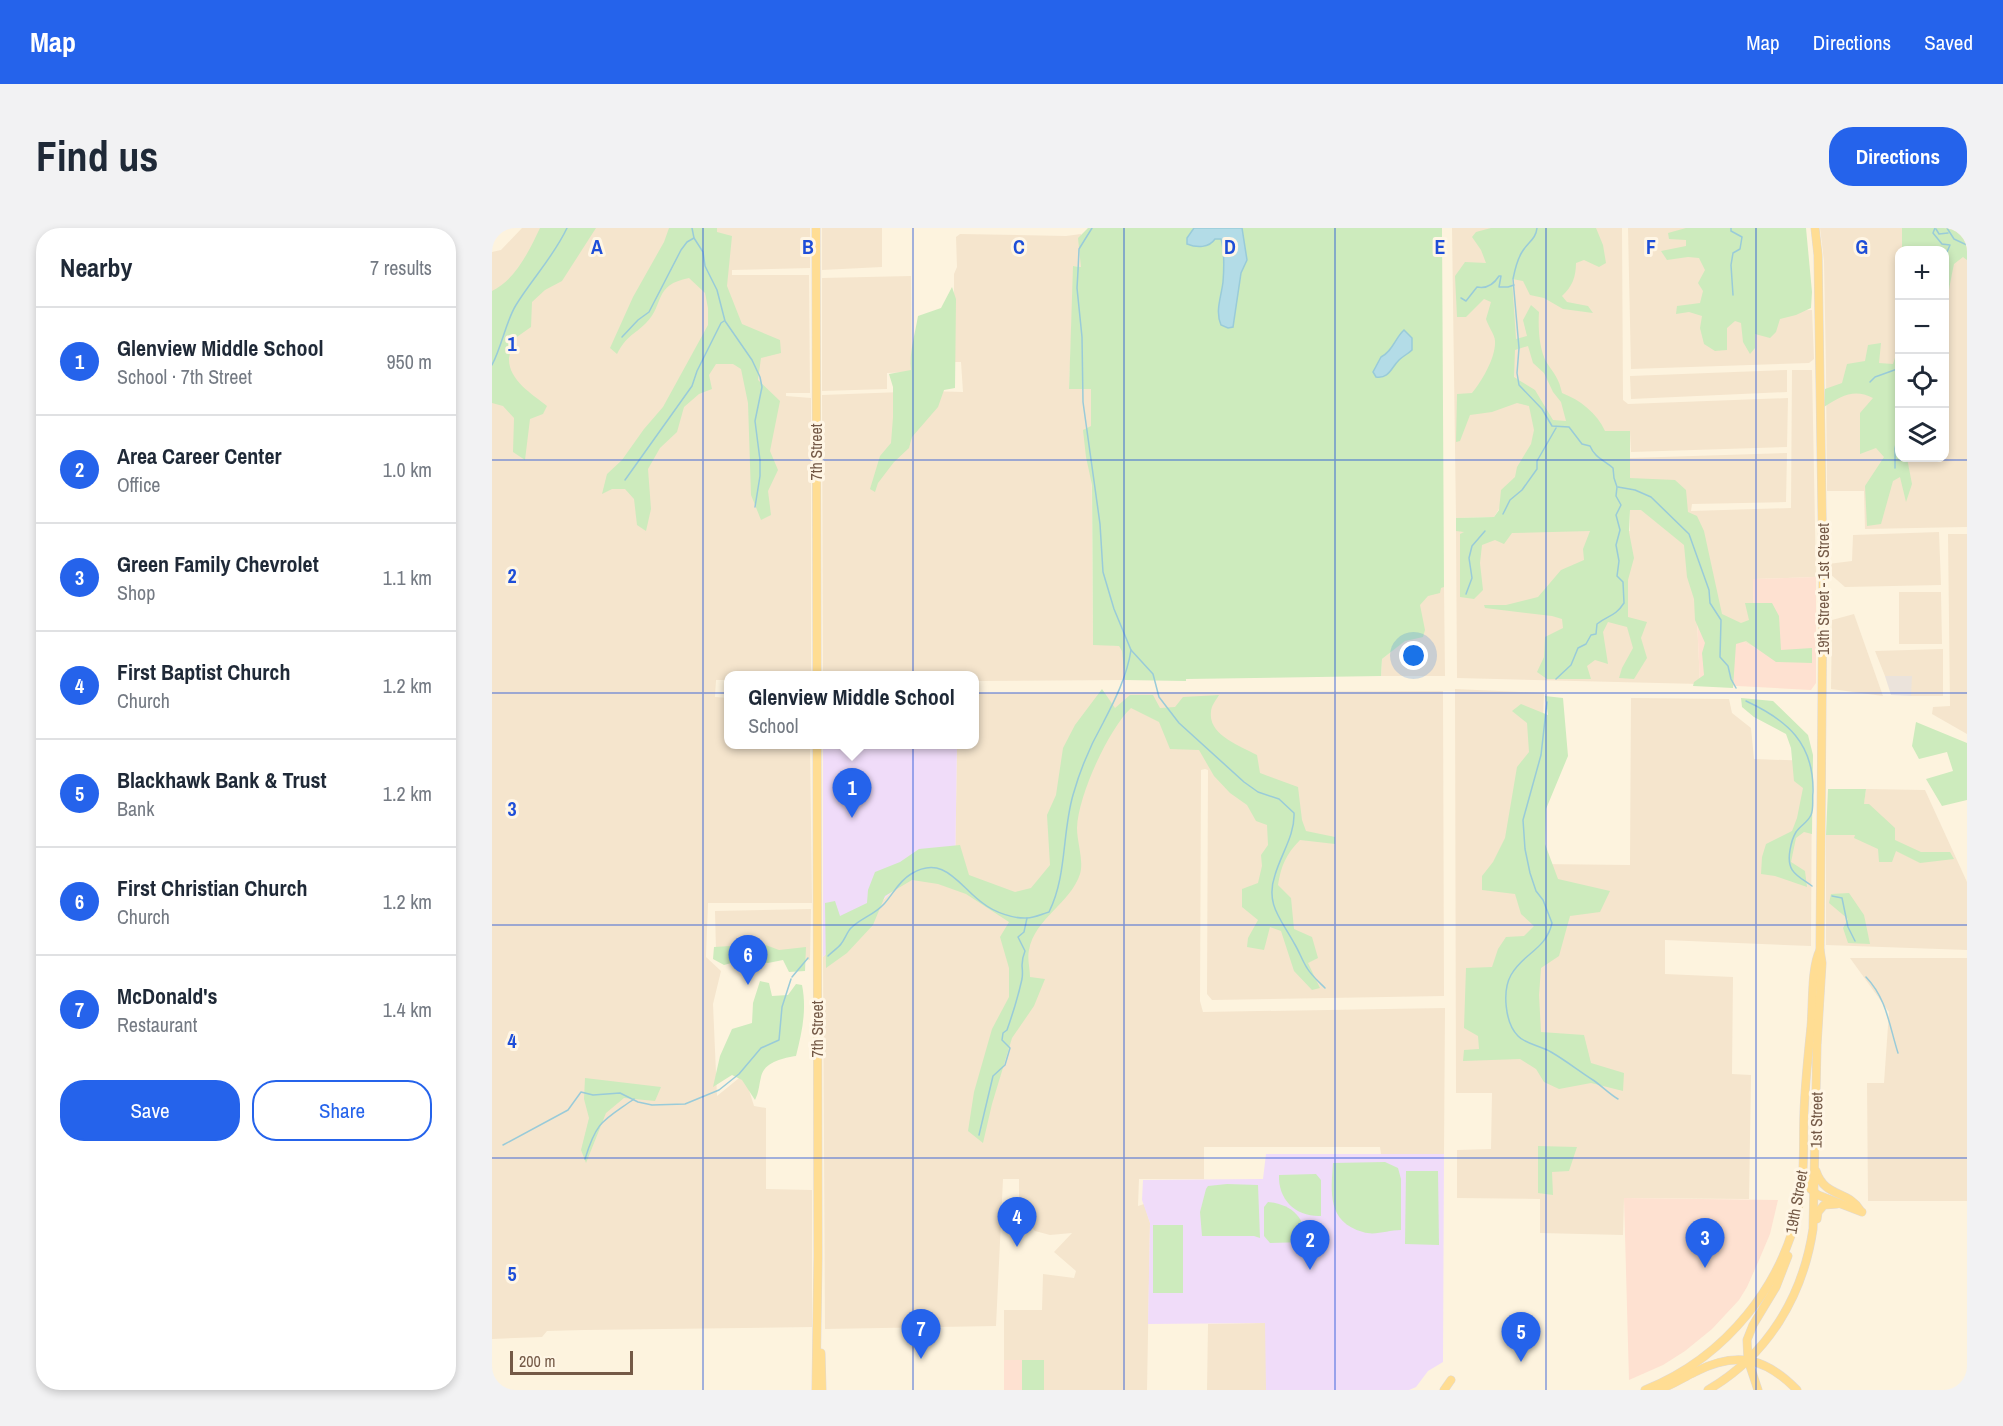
<!DOCTYPE html>
<meta charset="utf-8">
<style>
:root{--surface:#fff;--page:#f2f2f3;--text:#1f2937;--muted:#747a83;--line:#e0e1e3;--accent:#2563eb}
body{margin:0;font-family:"Archivo Narrow",sans-serif;background:var(--page);color:var(--text)}
.controls{position:absolute;right:18px;top:18px;display:grid;overflow:hidden;border-radius:12px;box-shadow:0 3px 9px #0003}
.controls button{width:54px;height:54px;display:grid;place-items:center;padding:0;border:0;border-bottom:2px solid var(--line);background:var(--surface);color:var(--text);font:30px sans-serif}
.scale{position:absolute;left:18px;bottom:15px;width:123px;box-sizing:border-box;padding-left:6px;border:3px solid #745946;border-top:0;font-size:16px;line-height:21px;white-space:nowrap;color:#745946;-webkit-text-stroke:4px #fff6e5;paint-order:stroke}
.you{position:absolute;left:922px;top:428px;width:21px;height:21px;margin:-15px;border:4px solid #fff;border-radius:50%;background:#1a73e8;box-shadow:0 0 0 9px #1a73e833}
.badge{display:grid;place-items:center;width:39px;height:39px;border-radius:50%;background:var(--accent);color:#fff;font-size:20px;font-weight:700}
.pin{position:absolute;translate:-50% -50px;filter:drop-shadow(0 2px 3px #0008)}
.pin::after{content:'';position:absolute;top:32px;width:21px;height:18px;background:inherit;clip-path:polygon(0 0,100% 0,50% 100%)}
.popup{position:absolute;left:232px;top:443px;width:255px;height:78px;box-sizing:border-box;display:grid;place-content:center;border-radius:12px;background:var(--surface);filter:drop-shadow(0 2px 4px #0005);font-size:20px;white-space:nowrap;color:var(--muted)}
.popup b{font-size:22px;color:var(--text)}
.popup::after{content:'';position:absolute;left:50%;top:100%;margin-left:-12px;border:12px solid transparent;border-top-color:var(--surface)}
.list{margin:0;padding:0;list-style:none}
h2{display:flex;justify-content:space-between;align-items:center;height:78px;margin:0;padding:0 24px;font-size:26px}
h2 small{font-size:20px;font-weight:400;color:var(--muted)}
.list li{display:grid;grid-template-columns:39px 1fr auto;gap:18px;align-items:center;box-sizing:border-box;height:108px;padding:0 24px;border-top:2px solid var(--line)}
.list b{display:block;font-size:22px;white-space:nowrap}
.list p{margin:0;font-size:20px;white-space:nowrap;color:var(--muted)}
.list em{font-size:20px;font-style:normal;color:var(--muted)}
.actions{display:flex;gap:12px;padding:18px 24px}
.actions a{flex:1;padding:14px 0;border:2px solid var(--accent);border-radius:24px;text-align:center;font-size:21px;color:var(--accent)}
.actions .main{background:var(--accent);color:#fff}
.icon{flex:none;width:33px;height:33px;fill:none;stroke:currentColor;stroke-width:2;stroke-linecap:round;stroke-linejoin:round}
.map{position:relative;flex:none;width:1475px;height:1162px;overflow:hidden;border-radius:24px}
header{display:flex;align-items:center;gap:36px;box-sizing:border-box;height:84px;padding:0 30px;background:var(--accent);color:#fff}
header strong{font-size:28px}
nav{display:flex;gap:33px;margin-inline-start:auto;font-size:21px}
.intro{display:flex;align-items:center;justify-content:space-between;box-sizing:border-box;height:144px;padding:0 36px}
h1{margin:0;font-size:42px}
.button{padding:15px 27px;border-radius:24px;background:var(--accent);color:#fff;font-size:21px;font-weight:700}
main{display:flex;gap:36px;padding:0 36px}
aside{flex:1;background:var(--surface);border-radius:24px;box-shadow:0 3px 9px #0003}
.map>svg:first-child{display:block}
.residential{fill:#f5e5cd;fill-rule:evenodd}
.commercial{fill:#fee1d1}
.industrial{fill:#ebe3db}
.education{fill:#f0dcf9}
.green{fill:#cdebbd;fill-rule:evenodd}
.water{fill:#b3dce7;stroke:#99cbd9;stroke-width:1.5}
.lines{fill:none;stroke-linecap:round;stroke-linejoin:round}
.stream{stroke:#99cbd9;stroke-width:1.5}
.major-casing{stroke:#e0dad6;stroke-width:9}
.major{stroke:#ffdd93;stroke-width:8}
.grid{fill:none;stroke:#1d4ed8;stroke-width:1.5;stroke-opacity:0.55}
.labels{text-anchor:middle;dominant-baseline:central;stroke-width:6;stroke-linejoin:round;paint-order:stroke}
.street-label{font-size:16px;fill:#745946;stroke:#fff6e5}
.grid-label{font-size:20px;text-anchor:middle;font-weight:bold;fill:#1d4ed8;stroke:#fff6e5;stroke-width:6;stroke-linejoin:round;paint-order:stroke}
</style>
<header>
<strong>Map</strong>
<nav><a>Map</a><a>Directions</a><a>Saved</a></nav>
</header>
<div class="intro"><h1>Find us</h1><a class="button">Directions</a></div>
<main>
<aside>
<h2>Nearby<small>7 results</small></h2>
<ul class="list">
<li><span class="badge">1</span><div><b>Glenview Middle School</b><p>School · 7th Street</p></div><em>950 m</em></li>
<li><span class="badge">2</span><div><b>Area Career Center</b><p>Office</p></div><em>1.0 km</em></li>
<li><span class="badge">3</span><div><b>Green Family Chevrolet</b><p>Shop</p></div><em>1.1 km</em></li>
<li><span class="badge">4</span><div><b>First Baptist Church</b><p>Church</p></div><em>1.2 km</em></li>
<li><span class="badge">5</span><div><b>Blackhawk Bank &amp; Trust</b><p>Bank</p></div><em>1.2 km</em></li>
<li><span class="badge">6</span><div><b>First Christian Church</b><p>Church</p></div><em>1.2 km</em></li>
<li><span class="badge">7</span><div><b>McDonald's</b><p>Restaurant</p></div><em>1.4 km</em></li>
</ul>
<div class="actions"><a class="main">Save</a><a>Share</a></div>
</aside>
<div class="map">
<svg width="1475" height="1162" viewBox="0 0 1475 1162">
<rect width="100%" height="100%" fill="#fdf3de"/>
<g class="residential">
<path d="M30,0H318V40L240,42V47H317L318,165H294V168L319,170V447L237,448V452H224L223,469L237,470V516L318,517L320,675H216L214,729L229,743L221,776L225,868L252,846L262,878L274,880V961L320,962V1099L92,1102L55,1103L50,1109L0,1111V24L9,22Z"/>
<path d="M330,0H390V39L330,42Z"/>
<path d="M960,0H1130L1131,172L1136,176L1296,170L1295,219L1139,224L1138,204L1056,203L1002,289L964,290Z"/>
<path d="M1136,0H1249L1254,84L1320,82L1322,131L1317,135L1139,141Z"/>
<path d="M1328,0H1475V299L1373,301L1372,263H1335L1334,141L1332,33ZM1408,22H1452V230H1408Z"/>
<path d="M468,6L574,8L589,6V39L582,38L577,160L599,161L601,416L632,418L633,452L483,453V448L331,447L330,167L436,163L471,164L469,134H462V46L465,39L464,9Z"/>
<path d="M419,48L420,144L395,145V161L330,163V50Z"/>
<path d="M1295,142V164L1139,171L1138,148Z"/>
<path d="M1300,142H1320L1324,349L1261,351L1262,419L1205,392L1208,456L965,450L964,303H1138V230L1295,225L1294,274L1200,276L1199,283L1299,280Z"/>
<path d="M1447,304L1449,357L1353,359L1337,345L1336,336L1360,333L1361,307Z"/>
<path d="M1456,306H1475V506L1440,486L1441,479L1458,478Z"/>
<path d="M934,359H952L953,448H889L890,431L924,404L923,372Z"/>
<path d="M1407,364H1449L1450,416H1407Z"/>
<path d="M1362,386L1391,468L1339,461L1340,392Z"/>
<path d="M1451,421V468H1419V448H1393L1383,423Z"/>
<path d="M963,461L1052,465L1046,636L1138,637L1139,470L1237,471L1240,485L1259,500L1262,531L1320,533L1319,718L1173,712V746L1241,749L1240,846L1259,847L1257,971L1132,970L1131,1007L1048,1005V971L965,970V922L999,921L1000,865H964Z"/>
<path d="M951,463L952,768L720,772L715,766L716,542L713,541L709,542L708,773L711,784L953,780L952,926H889L888,919H712V951H647L646,978L652,976L658,995L655,1162H552V1132H512V1082H550L551,1046L582,1050L584,1043L562,1024L580,1005L558,1007L543,1003L527,982V951H511L504,1098L333,1101L331,729L435,631L463,647L465,517L483,516V465Z"/>
<path d="M1374,561L1433,562L1475,654V722L1334,717V607H1367Z"/>
<path d="M319,681L318,732L224,723L223,683Z"/>
<path d="M1358,730H1475V973H1376L1375,855H1392L1397,784Z"/>
<path d="M774,1095V1162H715L716,1096Z"/>
</g>
<g class="commercial">
<path d="M1324,349V455L1319,462L1208,456L1205,391L1262,419L1261,351Z"/>
<path d="M1132,970L1286,972L1278,1006L1267,1032L1255,1059L1247,1072L1220,1101L1193,1123L1171,1137L1137,1152Z"/>
<rect x="512" y="1132" width="18" height="30"/>
</g>
<path class="industrial" d="M1393,448H1420L1419,468L1399,467Z"/>
<g class="education">
<path d="M331,517H465L463,648L434,631L331,729Z"/>
<path d="M774,926H952L951,1134L936,1143L924,1159L917,1162H774L773,1095L656,1096L658,995L650,972L651,952L771,951Z"/>
</g>
<g class="green">
<path d="M48,0H104L70,53L53,62L40,74L39,99L22,111C21,117 18,124 17,130C16,152 40,166 55,178L51,186L38,191L33,232L21,224L22,190L11,178L0,175V63C24,51 37,23 48,0Z"/>
<path d="M177,0H225V4L240,8L235,58L250,96L288,112L289,125L269,130L266,152L288,173L278,223L286,242L276,263L279,287L269,292L259,267L256,175L249,141L241,136H224L217,147L220,161L207,166L192,179L185,204L168,220L156,241L159,281L154,303L145,297L142,271L133,261H120L110,266L115,246L130,232L152,201L171,179L216,97V80L213,65L197,50C161,57 173,76 154,95C141,108 135,107 125,126L118,120L141,69L172,14Z"/>
<path d="M596,0H950L952,359L949,360L948,365L936,368L928,377L933,402L931,409L913,413L890,431L889,448L694,451V453L633,452L630,423L627,418L601,417L600,257L594,229L591,202L599,198V161H577L581,38L589,39L586,10Z"/>
<path d="M999,0H1104L1111,17L1114,35L1107,39L1092,32L1084,35C1084,49 1080,59 1070,68L1075,74L1096,78L1101,85L1071,81L1052,70L1038,67L1031,53L1020,51L1024,111L1035,108L1031,92L1039,77L1047,84C1046,100 1047,122 1055,135C1063,147 1067,151 1070,165C1088,172 1105,185 1113,203H1138V250L1183,252L1194,262L1196,284L1205,288L1212,303L1230,386L1249,395L1257,392L1253,375H1280L1287,388L1289,422L1320,420V435L1284,434L1254,413L1244,416L1241,460L1201,458L1202,454L1212,447L1210,425L1213,415L1203,392L1202,371L1195,349L1192,317L1149,282H1138L1137,304L1142,330L1136,352V389L1155,394L1149,410L1155,430L1142,451L1127,450L1130,440L1141,420L1135,399L1116,394L1111,404L1116,436L1103,432L1095,438L1099,451H1055L1045,444L1052,429L1053,409L1071,400L1070,391L1060,388L993,380L992,377H1014L1046,369L1069,342L1092,332L1091,321L1098,303L1020,305L1012,316L1003,312L990,317L988,335L991,362L982,371L968,369V306L972,304L964,303V290L1002,289L1007,282L1009,262L1023,249L1025,239L1039,216L1042,202L1037,178L1025,175L1000,184L978,187L968,213L964,214L965,166L980,165C990,153 1004,129 1003,113C1003,107 996,98 994,91L999,74L992,71L974,89H965L963,48L973,34L994,35L989,22L980,9L984,4ZM1036,118L1041,135L1052,145L1061,164L1069,174L1074,193L1061,192L1043,162L1022,149L1023,122Z"/>
<path d="M1194,0H1314L1320,64L1319,80L1304,87L1288,91L1284,104L1278,110L1263,106V120L1258,126L1251,114L1249,95L1243,93L1235,100V122L1223,123L1212,116L1208,100L1210,88L1197,84L1184,86L1185,78L1208,75L1211,63L1206,55L1213,42L1207,30L1196,29L1175,32L1169,23L1194,18V12L1177,11L1176,5Z"/>
<path d="M1410,0H1467L1475,6V32L1471,29L1462,36C1459,50 1456,65 1455,79C1454,93 1456,105 1453,118L1452,22H1410Z"/>
<path d="M460,59L464,71L463,160L452,162L446,179L420,209L417,220L402,234L386,255L383,264L378,261L388,228L399,215L401,189V159L397,146L419,142C417,125 423,106 426,88L449,80Z"/>
<path d="M1389,115L1387,135L1401,136L1407,117L1408,230H1415L1420,256L1414,274L1408,249L1401,253L1389,296L1375,298L1373,258L1392,229L1384,220L1368,226V185L1381,170C1362,160 1349,168 1332,179L1333,161L1350,155L1355,136L1373,133L1376,117Z"/>
<path d="M610,461L623,480L638,467H661L668,480L683,479L691,469L727,467C724,472 719,478 719,484C716,507 749,518 765,527L768,545L806,559L810,592L814,603L843,609V616L808,612C794,626 789,638 786,657L799,670L802,701L820,709L826,730L816,735L828,760L820,762L802,743L789,703L778,699L772,722L755,719L756,710L766,692L750,679V661L766,655L770,638L769,627L776,617L775,597L764,593L755,577L738,565L722,548L707,522L678,521L667,494L639,480C616,502 586,568 585,600C585,614 592,633 588,646C578,676 543,690 537,722C535,730 538,741 538,749L553,751L542,778L520,810L500,876L491,915L476,903L482,864L500,801L517,769V740L508,709L517,694L474,666L446,656L420,652L393,668L381,697L355,725L334,740L333,675L343,673L348,688L375,675L376,662L383,644L408,634L427,621L468,617L477,647L523,664L539,660L558,637L555,587L564,567L571,520L583,497Z"/>
<path d="M1053,468L1071,470L1076,528L1054,581L1053,616L1066,651L1118,663L1108,684L1078,688L1067,728L1049,740L1047,767L1049,804L1092,807L1099,835L1132,845L1131,863L1099,855L1067,861L1052,854L1044,841L1028,831L971,833L972,822L987,821L986,808L972,800L974,740L1000,739L1006,721L1014,709L1032,708L1042,698L1029,686L1023,666L990,662V648L1001,634L1013,610L1025,539L1037,524L1035,495L1020,483L1029,476L1056,487Z"/>
<path d="M1249,470L1281,473L1316,507L1321,527L1320,606L1312,604L1304,610L1299,634L1313,643L1315,659L1283,648L1269,646L1270,629L1274,616L1300,603L1305,590L1311,560L1302,553L1299,520L1294,506L1262,489L1250,479Z"/>
<path d="M1424,494L1475,515V572L1450,578L1434,551L1461,543L1455,524L1427,531L1420,518Z"/>
<path d="M1336,561H1374L1372,576H1377L1403,600V612L1429,624H1458L1462,631L1428,635L1404,623L1400,634H1387L1386,621L1362,610L1363,607H1334Z"/>
<path d="M1357,665L1372,687L1378,716L1356,715L1351,700L1356,691L1337,675L1339,666Z"/>
<path d="M271,716L287,722L314,719L313,743L297,744L291,732L276,735L254,731L232,737L221,731L222,719Z"/>
<path d="M268,753L277,755L280,768L296,767L304,756L310,757C315,782 310,804 304,828C291,830 272,834 269,849C267,857 267,864 263,872L250,852L240,847L221,859L228,828L240,801L260,795L261,775Z"/>
<path d="M93,850L169,859L163,873L132,870L114,885L94,935L89,922L97,890L92,871Z"/>
<path d="M1046,918L1085,919L1077,943L1060,944L1061,967L1046,965Z"/>
<path d="M893,934L906,940L909,951V1002C896,1002 883,1008 871,1004C835,994 839,964 841,935Z"/>
<path d="M914,943H946L947,1017L913,1016Z"/>
<path d="M824,946L829,952V988C804,989 786,972 787,947Z"/>
<path d="M735,956L766,957L768,1010L762,1008H710L708,984L714,961L716,958Z"/>
<path d="M776,974C800,976 814,990 814,1014L778,1015L772,1008V979Z"/>
<rect x="661" y="997" width="30" height="68"/>
<rect x="530" y="1132" width="22" height="30"/>
</g>
<g class="water">
<path d="M702,0H750L755,32L749,45L741,99L736,100L729,97C723,83 729,70 731,54C732,41 733,25 729,11H723C717,20 705,20 695,16V10Z"/>
<path d="M912,102L920,110V122C916,126 911,128 907,132C899,140 897,151 884,149L881,144L889,129C901,123 903,110 912,102Z"/>
</g>
<g class="lines">
<g class="stream">
<path d="M200,0L202,10L211,24L213,38L225,62L233,93L260,132L268,149L270,159L263,193L268,232V248L263,279"/>
<path d="M600,0L587,21L586,43L585,60L590,109L591,174L608,296L611,344L622,381L639,422L661,446L667,469L687,495L752,554L766,564L787,571L802,585C803,607 789,626 783,647C773,676 789,691 802,715C807,723 810,732 815,740C819,747 827,754 833,760"/>
<path d="M1045,0C1044,11 1036,14 1030,24C1025,32 1023,41 1021,51L1027,120L1025,145L1027,157L1050,181L1060,198L1077,199L1090,216L1098,218C1103,230 1112,232 1121,240L1122,250L1125,259L1124,268L1129,277L1124,287L1128,302L1124,317L1127,333L1125,348L1131,354L1132,375C1123,389 1116,387 1105,396L1104,406L1099,407L1094,416L1086,420L1079,437L1064,451"/>
<path d="M1239,0V3L1250,9L1248,21L1241,25L1239,37L1241,67"/>
<path d="M1443,0L1441,5L1450,16L1458,17L1452,31"/>
<path d="M1455,0L1462,11L1475,17"/>
<path d="M1444,1L1447,6L1456,5"/>
<path d="M969,70L974,73L985,59C995,61 1002,56 1007,48H1009L1007,59H1016L1022,57"/>
<path d="M130,109L146,92L157,84L189,22L195,14L202,10"/>
<path d="M0,137C10,118 14,93 24,77C40,51 62,28 75,0"/>
<path d="M1378,154L1383,149L1408,140"/>
<path d="M1403,240V221L1408,195"/>
<path d="M133,252L200,158L205,143L229,95L232,93"/>
<path d="M1126,259L1143,262L1159,269L1197,306L1217,362L1218,375L1229,392L1228,429L1236,438L1239,451L1244,460"/>
<path d="M1011,286L1018,272L1030,262L1045,241V233L1064,200"/>
<path d="M974,366L980,350L977,330L980,318L993,303"/>
<path d="M1254,473C1295,492 1322,515 1321,564C1320,571 1322,580 1319,587C1316,594 1308,598 1304,604C1301,609 1299,616 1298,622C1294,644 1305,647 1320,658"/>
<path d="M1055,474L1049,527L1031,592L1033,621L1038,645L1044,663L1051,672L1060,695C1054,722 1031,725 1019,747C1010,763 1013,795 1026,808C1033,816 1049,818 1059,824C1073,832 1087,843 1101,852C1110,858 1117,866 1126,871"/>
<path d="M1340,668L1350,670L1356,699L1363,713"/>
<path d="M336,728C340,724 346,720 349,716C353,711 355,704 359,700C369,690 382,687 392,676C401,666 407,653 419,646C453,625 468,660 492,676C502,684 522,691 535,690C542,690 550,686 557,684C575,648 570,605 581,567C588,542 598,518 611,495C623,472 635,448 639,422"/>
<path d="M300,749L316,730"/>
<path d="M1374,749C1395,771 1397,797 1406,825"/>
<path d="M487,907L501,848L513,837L518,820L510,812L511,805L515,802C521,785 526,769 530,751C532,738 527,738 533,723L526,709L532,704L535,690"/>
<path d="M11,917L76,882L89,864L101,867L128,865L146,874L160,877L193,876L227,862L247,846L269,820L287,812L290,779L299,751"/>
<path d="M93,931C105,892 111,893 142,871"/>
</g>
<g class="major-casing">
<g id="major">
<path d="M324,0L325,448"/>
<path d="M1324,943C1333,970 1356,962 1368,982"/>
<path d="M1314,948L1316,959L1326,967L1370,984"/>
<path d="M1325,991L1326,984L1332,977L1345,976"/>
<path d="M329,1125L330,1162"/>
<path d="M324,1162L326,1029L325,516"/>
<path d="M952,1162L959,1152"/>
<path d="M1153,1162C1233,1130 1293,1057 1308,972C1313,943 1311,914 1312,885C1313,856 1316,828 1319,799C1321,778 1319,739 1328,722"/>
<path d="M1164,1162C1178,1159 1190,1150 1203,1144C1244,1123 1273,1129 1305,1162"/>
<path d="M1216,1162C1276,1127 1311,1068 1321,1001L1325,817L1330,735L1328,722L1331,348L1326,27L1323,0"/>
<path d="M1266,1162L1256,1132L1255,1112L1261,1097L1284,1059L1296,1028"/>
</g>
</g>
<use href="#major" class="major"/>
</g>
<path class="grid" d="M211,0V1162M421,0V1162M632,0V1162M843,0V1162M1054,0V1162M1264,0V1162M0,232H1475M0,465H1475M0,697H1475M0,930H1475"/>
<g class="labels">
<g class="street-label">
<text transform="translate(324 224) rotate(-90)">7th Street</text>
<text transform="translate(1331 361) rotate(-90)">19th Street - 1st Street</text>
<text transform="translate(325 801) rotate(-90)">7th Street</text>
<text transform="translate(1324 892) rotate(-89)">1st Street</text>
<text transform="translate(1304 974) rotate(-80)">19th Street</text>
</g>
</g>
<g class="grid-label">
<text x="105" y="26">A</text>
<text x="316" y="26">B</text>
<text x="527" y="26">C</text>
<text x="738" y="26">D</text>
<text x="948" y="26">E</text>
<text x="1159" y="26">F</text>
<text x="1370" y="26">G</text>
<text x="20" y="123">1</text>
<text x="20" y="355">2</text>
<text x="20" y="588">3</text>
<text x="20" y="820">4</text>
<text x="20" y="1053">5</text>
</g>
</svg>
<div class="controls">
<button>+</button>
<button>−</button>
<button><svg class="icon" aria-label="locate" viewBox="0 0 24 24"><circle cx="12" cy="12" r="6"/><path d="M12 2v4M12 18v4M2 12h4M18 12h4"/></svg></button>
<button><svg class="icon" aria-label="layers" viewBox="0 0 24 24"><path d="M12 4l9 5-9 5-9-5zM3 14l9 5 9-5"/></svg></button>
</div>
<div class="scale">200 m</div>
<div class="you"></div>
<div class="pin badge" style="left:360px;top:590px">1</div>
<div class="popup"><b>Glenview Middle School</b>School</div>
<div class="pin badge" style="left:818px;top:1042px">2</div>
<div class="pin badge" style="left:1213px;top:1040px">3</div>
<div class="pin badge" style="left:525px;top:1019px">4</div>
<div class="pin badge" style="left:1029px;top:1134px">5</div>
<div class="pin badge" style="left:256px;top:757px">6</div>
<div class="pin badge" style="left:429px;top:1131px">7</div>
</div>
</main>
